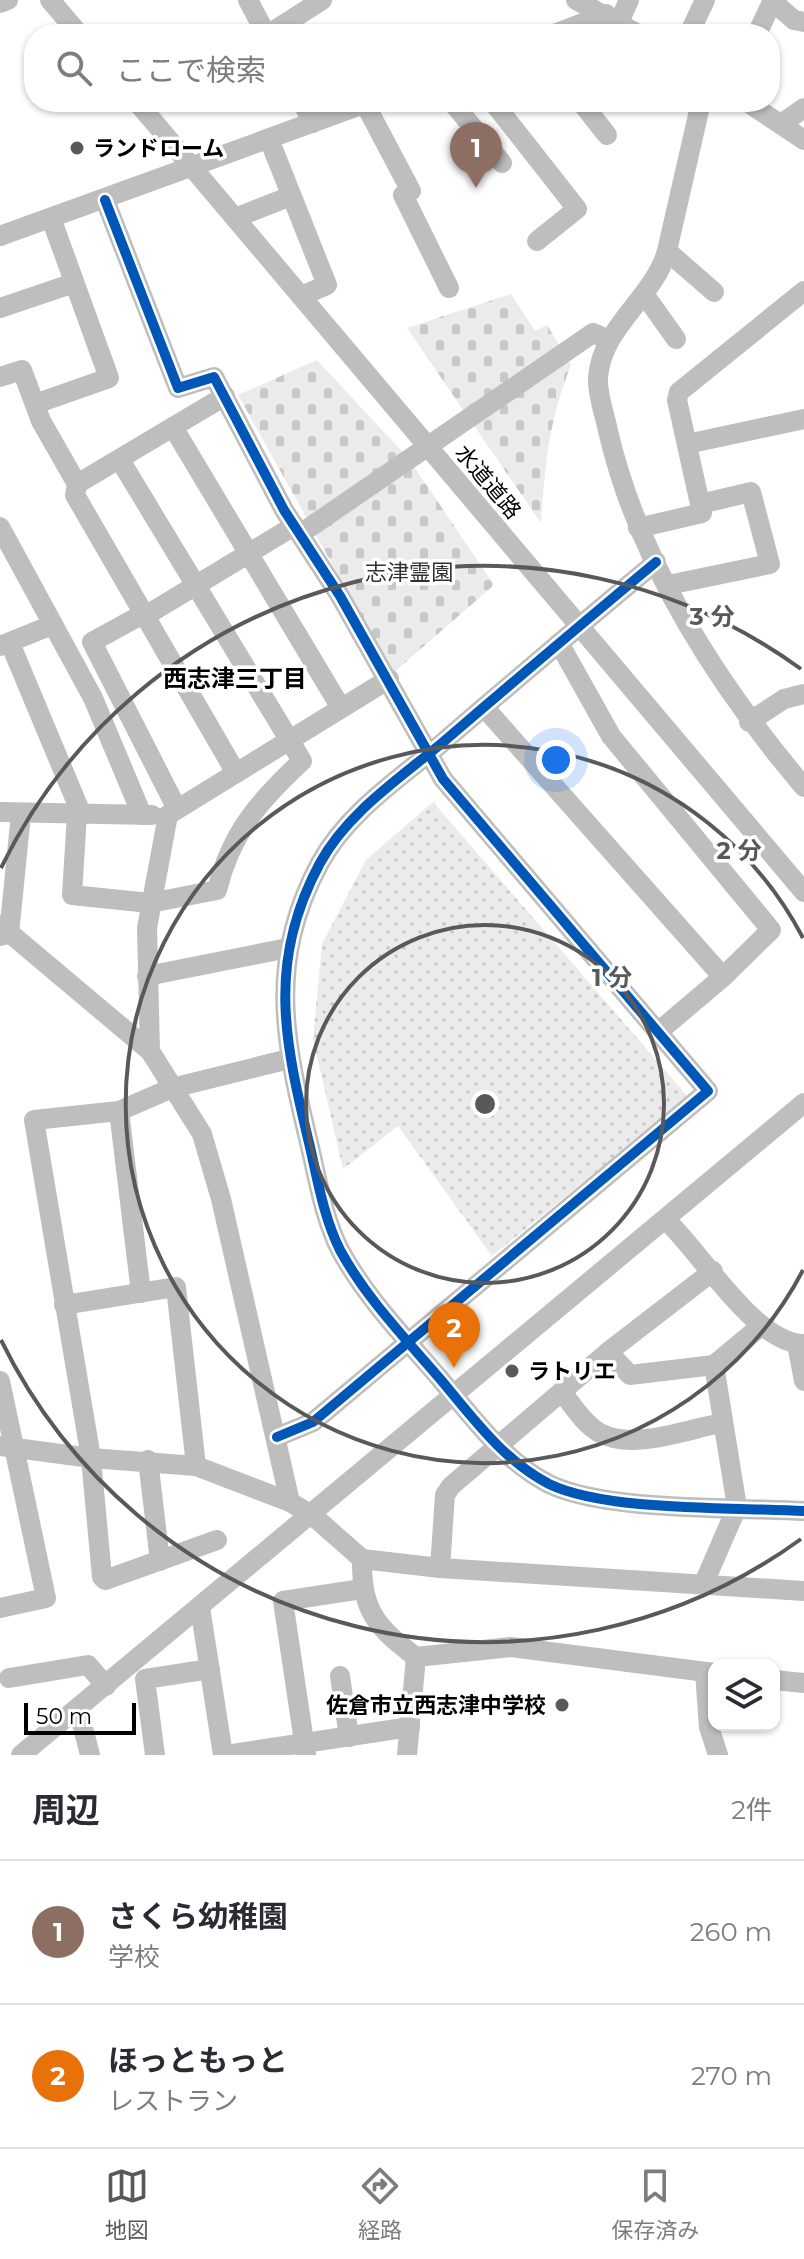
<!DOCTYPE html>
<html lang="ja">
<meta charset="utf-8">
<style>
:root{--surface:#fff;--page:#f2f2f3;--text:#2b2b33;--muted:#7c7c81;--line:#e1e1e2;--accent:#595959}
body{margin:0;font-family:Montserrat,"Noto Sans JP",sans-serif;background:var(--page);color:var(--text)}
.controls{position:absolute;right:24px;bottom:24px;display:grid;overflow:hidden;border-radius:16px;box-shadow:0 2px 6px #0004}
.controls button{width:72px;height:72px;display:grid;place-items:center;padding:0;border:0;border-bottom:2px solid var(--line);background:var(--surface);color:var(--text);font:40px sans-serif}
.scale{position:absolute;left:24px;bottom:20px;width:112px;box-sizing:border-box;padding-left:8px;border:4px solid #000;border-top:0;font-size:22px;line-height:28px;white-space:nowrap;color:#000;-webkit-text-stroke:6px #fff;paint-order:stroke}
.you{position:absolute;left:556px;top:760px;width:28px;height:28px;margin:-20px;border:6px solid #fff;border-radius:50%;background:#1a73e8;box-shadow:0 0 0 12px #1a73e833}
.badge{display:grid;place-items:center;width:52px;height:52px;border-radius:50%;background:var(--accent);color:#fff;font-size:26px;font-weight:700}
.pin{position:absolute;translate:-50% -66px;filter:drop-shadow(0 2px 4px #0008)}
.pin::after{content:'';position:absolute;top:42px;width:28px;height:24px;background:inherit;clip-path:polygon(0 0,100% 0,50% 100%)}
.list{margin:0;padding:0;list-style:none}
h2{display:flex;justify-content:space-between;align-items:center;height:104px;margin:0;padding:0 32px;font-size:34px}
h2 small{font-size:26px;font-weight:400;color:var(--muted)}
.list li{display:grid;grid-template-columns:52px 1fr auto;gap:24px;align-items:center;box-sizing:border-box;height:144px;padding:0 32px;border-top:2px solid var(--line)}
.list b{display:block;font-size:30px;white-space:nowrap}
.list p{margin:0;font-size:26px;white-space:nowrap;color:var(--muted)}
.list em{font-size:26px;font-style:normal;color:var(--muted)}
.icon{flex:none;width:44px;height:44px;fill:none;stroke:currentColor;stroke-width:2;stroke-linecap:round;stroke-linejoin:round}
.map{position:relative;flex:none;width:804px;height:1755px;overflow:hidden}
.search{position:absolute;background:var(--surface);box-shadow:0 2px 6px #0004;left:24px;right:24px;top:24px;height:88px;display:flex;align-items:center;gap:20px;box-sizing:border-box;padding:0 28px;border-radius:32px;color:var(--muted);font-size:30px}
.sheet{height:392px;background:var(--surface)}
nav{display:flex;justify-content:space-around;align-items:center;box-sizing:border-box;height:112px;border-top:2px solid var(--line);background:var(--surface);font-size:22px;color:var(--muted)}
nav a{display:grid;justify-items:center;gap:4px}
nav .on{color:var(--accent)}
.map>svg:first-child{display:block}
.grass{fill:url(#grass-dots)}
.cemetery{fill:url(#cemetery-stones)}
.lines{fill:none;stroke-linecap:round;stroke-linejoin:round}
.minor{stroke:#bebebe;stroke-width:20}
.cycleway-casing{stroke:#fff;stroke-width:15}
.cycleway{stroke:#0057b8;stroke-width:10}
.ring{fill:none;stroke:#595959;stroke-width:4}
.poi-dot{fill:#595959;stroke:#fff;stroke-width:3}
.labels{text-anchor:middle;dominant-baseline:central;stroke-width:7;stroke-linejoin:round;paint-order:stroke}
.poi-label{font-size:22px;font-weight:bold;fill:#000;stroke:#fff;text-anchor:start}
.street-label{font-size:22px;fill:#000;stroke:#fff}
.park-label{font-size:22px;fill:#313131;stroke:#fff}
.neighbourhood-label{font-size:24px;font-weight:bold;fill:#000;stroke:#fff}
.centre{fill:#595959;stroke:#fff;stroke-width:4}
.ring-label{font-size:24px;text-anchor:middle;font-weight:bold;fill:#595959;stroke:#fff;stroke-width:7;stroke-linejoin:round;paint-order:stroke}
</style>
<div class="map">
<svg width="804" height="1755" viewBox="0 0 804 1755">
<defs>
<pattern id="grass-dots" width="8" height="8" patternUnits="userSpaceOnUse" patternTransform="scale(2)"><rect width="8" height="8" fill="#ebebeb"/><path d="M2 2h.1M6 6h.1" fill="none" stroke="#c8c8c8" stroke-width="1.8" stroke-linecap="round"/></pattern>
<pattern id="cemetery-stones" width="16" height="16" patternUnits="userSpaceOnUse" patternTransform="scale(2)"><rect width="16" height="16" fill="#ebebeb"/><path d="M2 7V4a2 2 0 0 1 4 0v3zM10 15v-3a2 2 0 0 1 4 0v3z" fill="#c8c8c8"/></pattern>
</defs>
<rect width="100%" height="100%" fill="#fff"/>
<path class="grass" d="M433,802L688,1097L492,1256L398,1126L343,1169L313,1039L322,944L366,860Z"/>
<g class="cemetery">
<path d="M511,294L535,331L547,325L571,365C549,420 545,464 541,523L407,328Z"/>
<path d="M317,360L409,459L494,585L393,673L238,395Z"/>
</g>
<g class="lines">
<g class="minor">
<path d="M50,0L79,34"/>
<path d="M248,0L266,34"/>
<path d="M576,0L638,34"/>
<path d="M772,1L794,20L804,22"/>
<path d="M0,3L8,0"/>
<path d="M619,22L629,0"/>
<path d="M269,34L322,0"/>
<path d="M554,34L606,14"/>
<path d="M689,34L705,0"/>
<path d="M757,34L773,0"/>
<path d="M137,102L804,892"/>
<path d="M302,102L313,123"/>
<path d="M452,102L502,163"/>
<path d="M493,102L577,209L537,241"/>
<path d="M581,102L607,135"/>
<path d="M701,102L667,251L714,292"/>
<path d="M747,102L804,140"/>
<path d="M365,104L411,191L403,195L449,288"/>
<path d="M781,124L804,108"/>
<path d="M269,139L327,285L301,296"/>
<path d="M105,200L178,388L214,377L284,510L340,596L443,779L708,1091L313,1422L277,1437"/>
<path d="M235,218L291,196"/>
<path d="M0,236L369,102"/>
<path d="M667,251C654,298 601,327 598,378C597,395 605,415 608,431C639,564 717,684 804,787"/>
<path d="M644,294L676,339"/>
<path d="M0,308L74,283"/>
<path d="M0,377L22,370L41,421L77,484L75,495L236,773"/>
<path d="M35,404L109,378L51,218"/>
<path d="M173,427L341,708"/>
<path d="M687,444L804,419"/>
<path d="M77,484L225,396"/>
<path d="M0,527L93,698L142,815"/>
<path d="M638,528L702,513L677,400L679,392L804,291"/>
<path d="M300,534L593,333L609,340"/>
<path d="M656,562C584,622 513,682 442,743C400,778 347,813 320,863C266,963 285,1043 310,1147C318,1182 324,1218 340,1250C366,1298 406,1339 441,1380C473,1418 504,1461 549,1484C607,1512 736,1507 804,1511"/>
<path d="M668,585L770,564L751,492L700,504"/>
<path d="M143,614L92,642L176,807"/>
<path d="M145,616L294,526"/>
<path d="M10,643L81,813"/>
<path d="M559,643L611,736L771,930L723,977"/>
<path d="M0,646L52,625"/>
<path d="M484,707L723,977L658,1032"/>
<path d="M749,722L784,699L804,694"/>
<path d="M0,812L152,815"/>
<path d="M77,814L72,895L150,903L217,890C231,833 259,801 302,761L120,460"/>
<path d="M0,925L150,1051L202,1134L221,1199L290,1502"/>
<path d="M0,936L9,934L21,814"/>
<path d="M147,976L288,948"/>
<path d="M150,1051L147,928L168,815L389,679"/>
<path d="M119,1111L141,1293"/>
<path d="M665,1219C700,1251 755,1344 804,1344"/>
<path d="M64,1305L176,1287L196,1466"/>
<path d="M797,1344L804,1381"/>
<path d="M608,1352L630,1375L714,1365"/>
<path d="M0,1381L46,1598L0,1608"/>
<path d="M562,1392C573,1406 584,1424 600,1433C633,1451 687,1429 722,1423"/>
<path d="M0,1446L91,1458L196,1466L290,1502L312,1515L362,1559C361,1610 376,1627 416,1657L511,1647L714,1673"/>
<path d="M148,1460L160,1561"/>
<path d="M217,1540L105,1580L102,1577L91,1458L34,1120L119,1111L172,1088L289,1059"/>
<path d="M362,1559L440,1568L804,1591"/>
<path d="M440,1568L445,1495L451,1486L608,1352L713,1271"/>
<path d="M704,1583L737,1507L714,1365L761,1326"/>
<path d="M200,1607L223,1755"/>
<path d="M705,1672L709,1727L718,1755"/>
<path d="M340,1676L349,1737"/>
<path d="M9,1678L88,1665L106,1686"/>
<path d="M774,1680L804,1683"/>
<path d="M78,1708L90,1755"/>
<path d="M21,1755L804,1103"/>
<path d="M155,1755L145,1679L210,1669"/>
<path d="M226,1755L410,1727"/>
<path d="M306,1755L283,1601L362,1589"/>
<path d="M407,1755L416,1657"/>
</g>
<g class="cycleway-casing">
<g id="cycleway">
<path d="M105,200L178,388L214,377L284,510L340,596L443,779L708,1091L313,1422L277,1437"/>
<path d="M656,562C584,622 513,682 442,743C400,778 347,813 320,863C266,963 285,1043 310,1147C318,1182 324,1218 340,1250C366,1298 406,1339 441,1380C473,1418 504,1461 549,1484C607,1512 736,1507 804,1511"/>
</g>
</g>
<use href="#cycleway" class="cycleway"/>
</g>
<g class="ring">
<circle cx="485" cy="1104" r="179"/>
<path d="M803 1270A359 359 0 1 1 803 938"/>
<path d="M801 1539A538 538 0 0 1 1 1340M1 868A538 538 0 0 1 801 669"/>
</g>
<g class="poi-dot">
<circle cx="77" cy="148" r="8"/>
<circle cx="512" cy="1371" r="8"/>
<circle cx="562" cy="1705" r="8"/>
</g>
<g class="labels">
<g class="poi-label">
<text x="93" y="148">ランドローム</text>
<text x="528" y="1371">ラトリエ</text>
<text x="546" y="1705" text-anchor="end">佐倉市立西志津中学校</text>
</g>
<g class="street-label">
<text transform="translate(488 482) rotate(50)">水道道路</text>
</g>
<g class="park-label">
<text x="409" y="572">志津霊園</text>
</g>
<g class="neighbourhood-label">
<text x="235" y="678">西志津三丁目</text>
</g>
</g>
<circle cx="485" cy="1104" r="12" class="centre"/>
<g class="ring-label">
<text x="712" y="625">3 分</text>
<text x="739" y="859">2 分</text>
<text x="612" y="986">1 分</text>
</g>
</svg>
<div class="controls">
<button><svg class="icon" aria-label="layers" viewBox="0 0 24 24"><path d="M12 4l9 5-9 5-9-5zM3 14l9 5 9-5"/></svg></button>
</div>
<div class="scale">50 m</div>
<div class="you"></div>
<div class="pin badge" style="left:476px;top:188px;background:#8d6e63">1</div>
<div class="pin badge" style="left:454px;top:1368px;background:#e8710a">2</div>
<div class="search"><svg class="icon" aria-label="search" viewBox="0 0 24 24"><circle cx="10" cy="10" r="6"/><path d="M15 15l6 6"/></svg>ここで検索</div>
</div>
<section class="sheet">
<h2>周辺<small>2件</small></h2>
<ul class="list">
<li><span class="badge" style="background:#8d6e63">1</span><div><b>さくら幼稚園</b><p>学校</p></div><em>260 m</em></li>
<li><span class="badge" style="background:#e8710a">2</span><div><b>ほっともっと</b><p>レストラン</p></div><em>270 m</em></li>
</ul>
</section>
<nav>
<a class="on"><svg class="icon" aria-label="map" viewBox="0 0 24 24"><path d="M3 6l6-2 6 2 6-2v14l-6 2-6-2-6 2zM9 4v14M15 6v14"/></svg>地図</a>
<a><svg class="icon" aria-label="directions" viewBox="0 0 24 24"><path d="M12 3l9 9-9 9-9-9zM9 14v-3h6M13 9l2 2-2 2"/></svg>経路</a>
<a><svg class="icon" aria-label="saved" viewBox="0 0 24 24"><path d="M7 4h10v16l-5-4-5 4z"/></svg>保存済み</a>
</nav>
